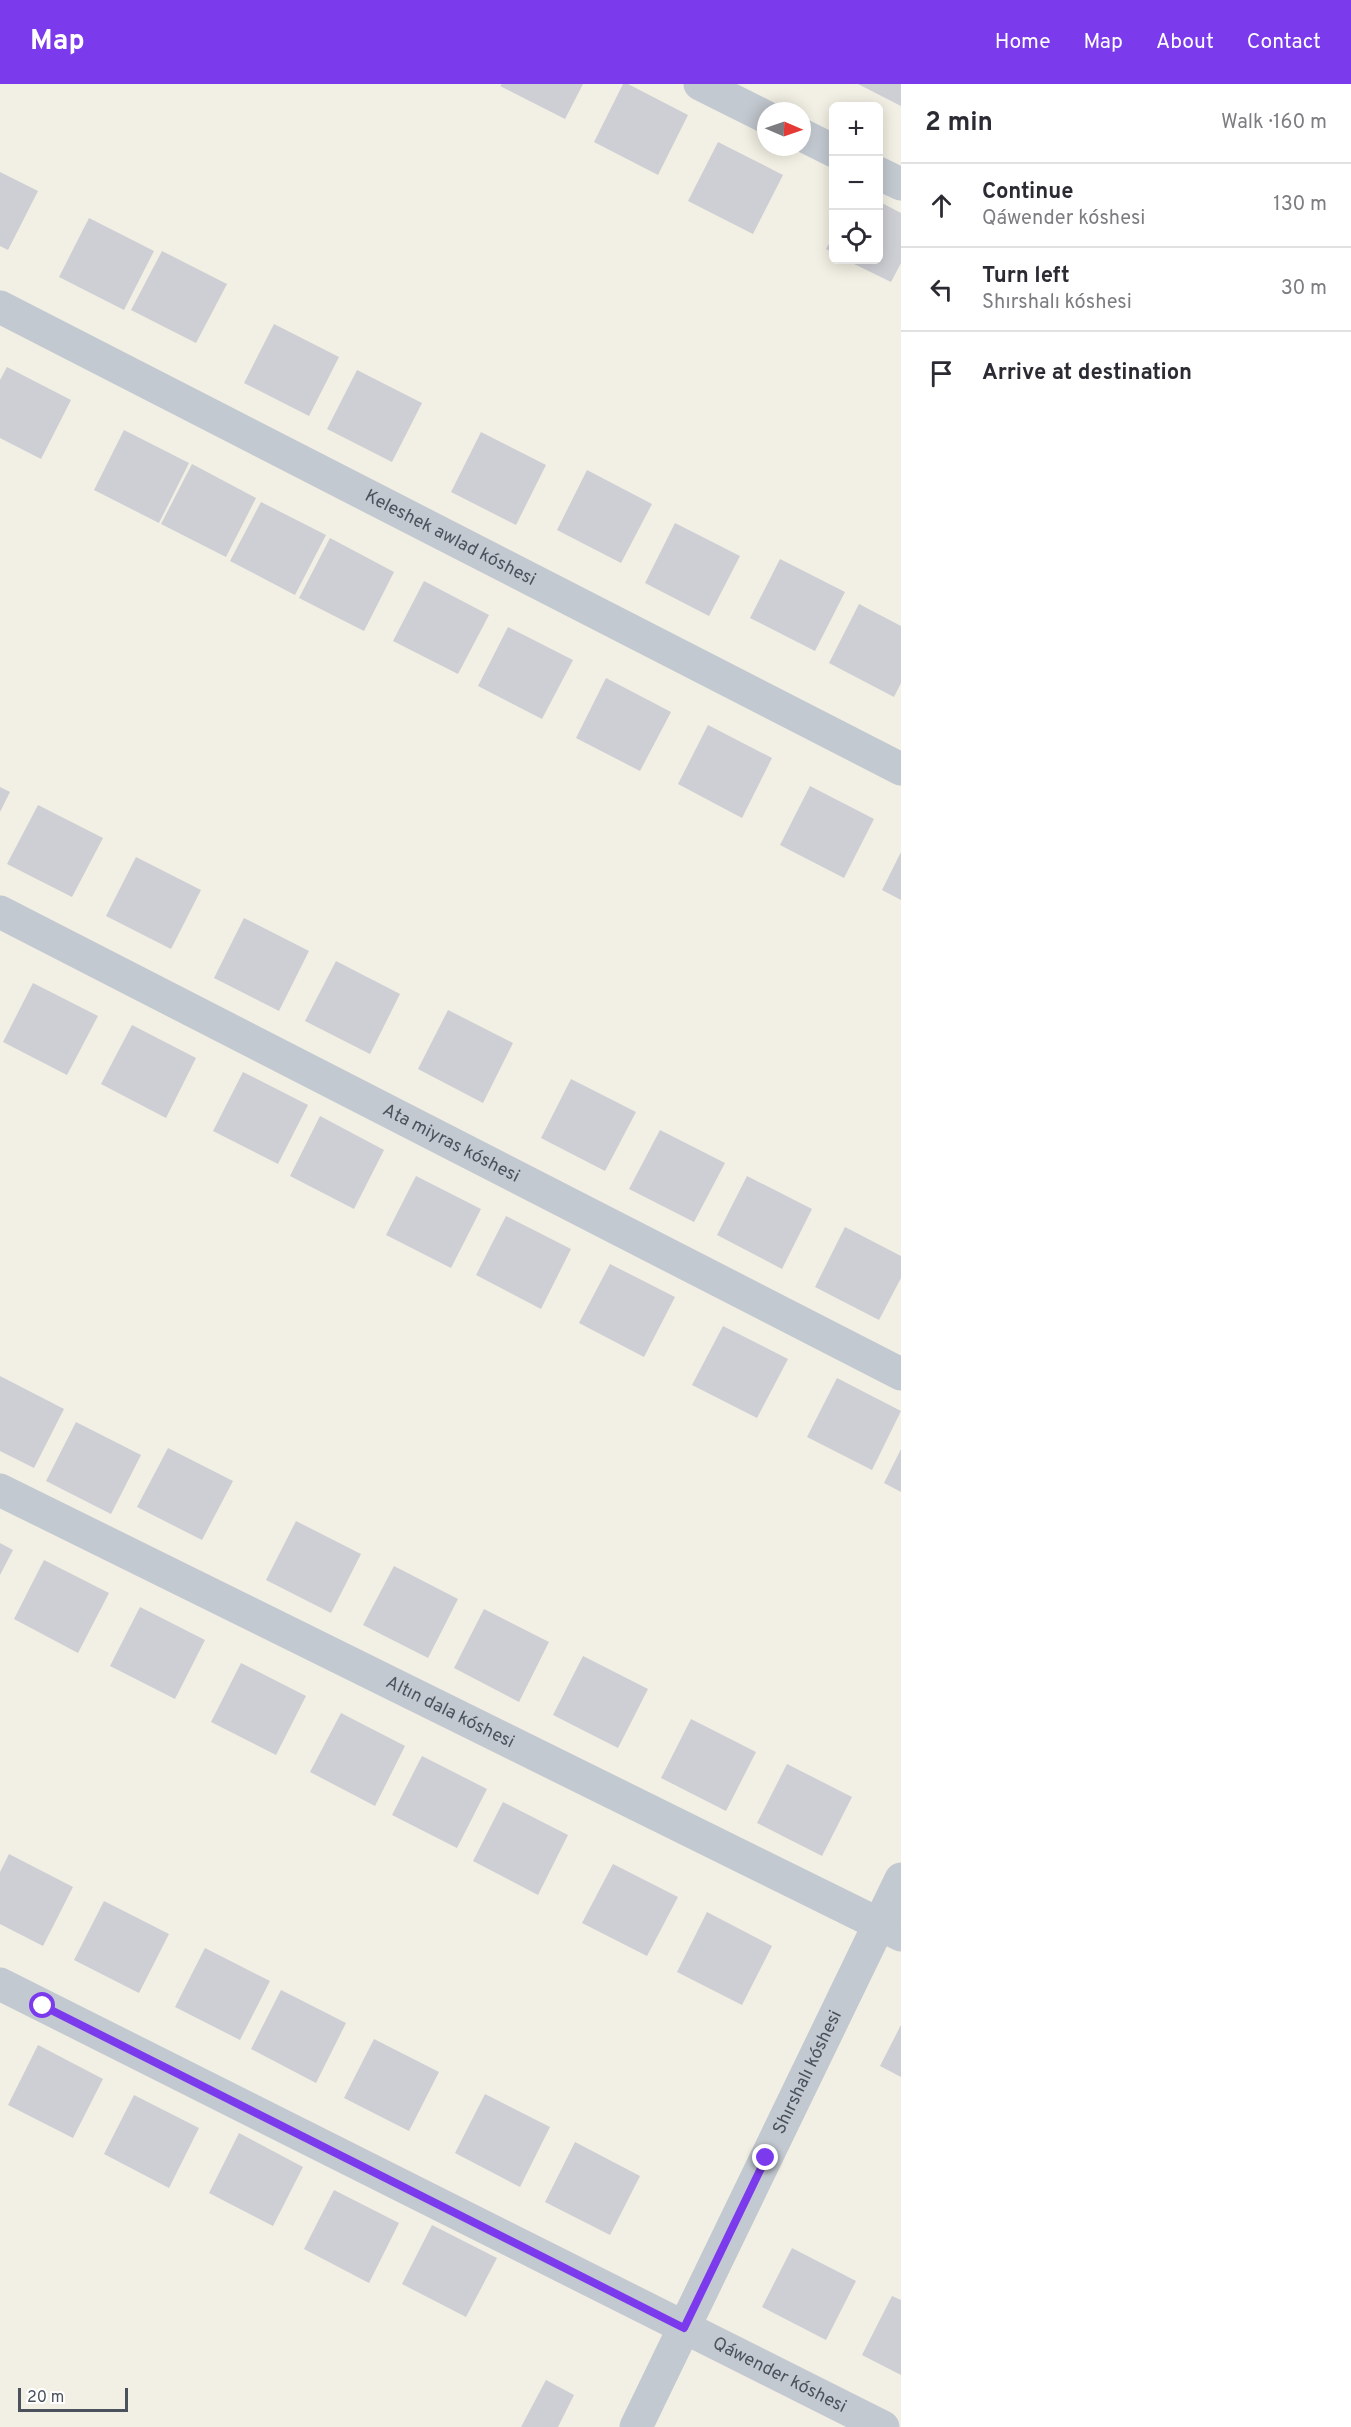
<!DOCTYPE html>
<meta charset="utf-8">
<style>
:root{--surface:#fff;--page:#f7f7f7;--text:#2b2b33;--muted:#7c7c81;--line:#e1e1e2;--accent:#7c3aed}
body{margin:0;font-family:Overpass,sans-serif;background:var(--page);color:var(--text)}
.controls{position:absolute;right:18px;top:18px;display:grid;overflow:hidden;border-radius:9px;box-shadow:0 3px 15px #0003}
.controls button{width:54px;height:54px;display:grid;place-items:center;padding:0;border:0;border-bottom:2px solid var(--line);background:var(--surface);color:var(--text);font:30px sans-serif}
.compass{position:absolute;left:757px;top:18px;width:54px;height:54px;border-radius:50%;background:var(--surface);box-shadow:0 3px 15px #0003;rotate:92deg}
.scale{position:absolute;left:18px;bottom:15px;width:110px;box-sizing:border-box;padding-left:6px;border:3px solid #4b525c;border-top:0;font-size:16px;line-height:21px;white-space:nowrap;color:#4b525c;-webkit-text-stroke:4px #fff;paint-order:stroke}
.stop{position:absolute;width:18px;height:18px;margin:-14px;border:4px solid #7c3aed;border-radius:50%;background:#fff}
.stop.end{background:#7c3aed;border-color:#fff;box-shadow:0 2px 6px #0008}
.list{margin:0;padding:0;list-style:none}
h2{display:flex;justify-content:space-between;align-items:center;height:78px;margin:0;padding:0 24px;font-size:26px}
h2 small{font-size:20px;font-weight:400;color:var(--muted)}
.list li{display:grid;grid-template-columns:39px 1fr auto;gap:18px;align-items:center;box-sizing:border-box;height:84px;padding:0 24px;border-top:2px solid var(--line)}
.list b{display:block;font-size:22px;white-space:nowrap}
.list p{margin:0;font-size:20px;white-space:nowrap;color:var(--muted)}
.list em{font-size:20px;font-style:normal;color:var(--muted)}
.icon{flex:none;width:33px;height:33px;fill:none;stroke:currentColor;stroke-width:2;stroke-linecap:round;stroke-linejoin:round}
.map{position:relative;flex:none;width:901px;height:2343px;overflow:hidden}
header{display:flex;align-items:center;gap:36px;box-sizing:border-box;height:84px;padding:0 30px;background:var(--accent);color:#fff}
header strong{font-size:28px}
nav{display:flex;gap:33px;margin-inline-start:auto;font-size:21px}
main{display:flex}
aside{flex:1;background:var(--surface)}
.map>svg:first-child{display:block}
.sand{fill:#f2efe4;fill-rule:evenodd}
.building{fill:#cecfd4}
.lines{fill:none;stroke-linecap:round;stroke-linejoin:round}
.minor{stroke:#c3c9d0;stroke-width:33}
.route{stroke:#7c3aed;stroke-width:8}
.labels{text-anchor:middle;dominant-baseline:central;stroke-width:6;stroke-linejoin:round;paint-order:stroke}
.street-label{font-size:18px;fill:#4b525c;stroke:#fff}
</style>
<header>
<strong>Map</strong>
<nav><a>Home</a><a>Map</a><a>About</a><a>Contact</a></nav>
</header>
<main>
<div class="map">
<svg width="901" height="2343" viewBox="0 0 901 2343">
<rect width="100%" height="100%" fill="#f3f1f1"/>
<path class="sand" d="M0,0H901V2343H0ZM834,22H878V176H834ZM766,27H802V63H766Z"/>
<g class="building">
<path d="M502,0H583L565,35L500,2Z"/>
<path d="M623,0H628L688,31L658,91L594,58Z"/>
<path d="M858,0H901V22Z"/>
<path d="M718,58L783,91L753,150L688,117Z"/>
<path d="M0,88L38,107L8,166L0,162Z"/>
<path d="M878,117L901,129V179L891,198L846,176H878Z"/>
<path d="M89,134L154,167L124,226L59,193Z"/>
<path d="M834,151V169L826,165Z"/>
<path d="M162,167L227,200L196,259L131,226Z"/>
<path d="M274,240L339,273L309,332L244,299Z"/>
<path d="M7,283L71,316L41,375L0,354V296Z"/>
<path d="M357,286L422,319L392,378L327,345Z"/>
<path d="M124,346L189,379L159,439L94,406Z"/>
<path d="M481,348L546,381L516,441L451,408Z"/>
<path d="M192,380L256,414L226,473L161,440Z"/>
<path d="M587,386L652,420L621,479L557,446Z"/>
<path d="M261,418L326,451L295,511L230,477Z"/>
<path d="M675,439L740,472L709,532L645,499Z"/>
<path d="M330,454L394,488L364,547L299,514Z"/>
<path d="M780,475L845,508L815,567L750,534Z"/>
<path d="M424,497L489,531L458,590L393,557Z"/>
<path d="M859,520L901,542V599L894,613L829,579Z"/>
<path d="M508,543L573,576L542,635L478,602Z"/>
<path d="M606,594L671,628L640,687L576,654Z"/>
<path d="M708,641L772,674L742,734L678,700Z"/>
<path d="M810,702L874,735L844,794L780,761Z"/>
<path d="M0,703L10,708L0,728Z"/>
<path d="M38,721L103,754L72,813L7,780Z"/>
<path d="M901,768V816L882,806Z"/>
<path d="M136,773L201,806L171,865L106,832Z"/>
<path d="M244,834L309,867L279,927L214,894Z"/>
<path d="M336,877L400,910L370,970L305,937Z"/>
<path d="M33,899L98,932L67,991L3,958Z"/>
<path d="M448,926L513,959L483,1019L418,985Z"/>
<path d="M132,941L196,974L166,1034L101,1000Z"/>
<path d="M243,988L308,1021L278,1080L213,1047Z"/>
<path d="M571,995L636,1028L605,1087L541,1054Z"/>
<path d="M320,1032L384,1066L354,1125L290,1092Z"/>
<path d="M660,1046L725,1079L694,1138L629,1105Z"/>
<path d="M416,1092L481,1125L451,1184L386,1151Z"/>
<path d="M747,1092L812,1125L782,1185L717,1151Z"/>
<path d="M506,1132L571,1165L541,1225L476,1191Z"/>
<path d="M845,1143L901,1172V1194L879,1236L815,1203Z"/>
<path d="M610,1180L675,1213L644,1273L579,1239Z"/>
<path d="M723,1242L788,1275L757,1334L692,1301Z"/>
<path d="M0,1292L64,1325L34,1384L0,1367Z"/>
<path d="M837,1294L901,1327L872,1386L807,1353Z"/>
<path d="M76,1338L141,1371L111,1430L46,1397Z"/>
<path d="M168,1364L233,1397L202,1456L137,1423Z"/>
<path d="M901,1365V1408L884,1399Z"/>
<path d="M296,1437L361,1470L331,1529L266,1496Z"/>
<path d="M0,1459L13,1466L0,1491Z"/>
<path d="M44,1476L109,1509L78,1569L14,1535Z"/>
<path d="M394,1482L458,1515L428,1574L363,1541Z"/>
<path d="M140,1523L205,1556L175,1615L110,1582Z"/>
<path d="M484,1525L549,1558L519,1618L454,1584Z"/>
<path d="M583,1572L648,1605L618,1664L553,1631Z"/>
<path d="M241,1579L306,1612L276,1671L211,1638Z"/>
<path d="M341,1629L405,1662L375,1722L310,1688Z"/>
<path d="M691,1635L756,1668L726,1727L661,1694Z"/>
<path d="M422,1672L487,1705L457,1764L392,1731Z"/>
<path d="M787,1680L852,1713L822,1772L757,1739Z"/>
<path d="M503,1718L568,1751L538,1811L473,1777Z"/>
<path d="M9,1770L73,1803L43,1862L0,1840V1788Z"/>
<path d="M613,1780L678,1813L647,1872L582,1839Z"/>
<path d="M104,1817L169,1850L139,1909L74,1876Z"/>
<path d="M707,1828L772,1862L742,1921L677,1888Z"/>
<path d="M205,1864L270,1897L240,1956L175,1923Z"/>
<path d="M281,1906L346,1939L316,1999L251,1965Z"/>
<path d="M901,1941V1993L880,1982Z"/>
<path d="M374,1955L439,1988L409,2047L344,2014Z"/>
<path d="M38,1961L103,1995L73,2054L8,2021Z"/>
<path d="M485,2010L550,2043L520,2103L455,2069Z"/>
<path d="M134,2011L199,2044L169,2104L104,2070Z"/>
<path d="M239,2049L303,2083L273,2142L209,2109Z"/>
<path d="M575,2058L640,2092L610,2151L545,2118Z"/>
<path d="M334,2106L399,2139L369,2199L304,2165Z"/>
<path d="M432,2141L497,2174L466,2233L402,2200Z"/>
<path d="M792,2164L856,2197L826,2256L762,2223Z"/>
<path d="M892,2212L901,2216V2291L862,2271Z"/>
<path d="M546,2296L574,2311L558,2343H521Z"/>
</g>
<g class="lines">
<g class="minor">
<path d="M700,0L766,33"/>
<path d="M802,51L834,67"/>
<path d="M878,89L901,100"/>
<path id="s1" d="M0,223L901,685"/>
<path id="s2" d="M0,828L901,1290"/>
<path id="s3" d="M0,1406L901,1851"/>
<path id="s4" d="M0,1900L883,2343"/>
<path id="s5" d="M636,2343L901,1795"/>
</g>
</g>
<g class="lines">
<path class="route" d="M43,1922L684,2244L766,2074"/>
</g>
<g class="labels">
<g class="street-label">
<text stroke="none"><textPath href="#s1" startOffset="506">Keleshek awlad kóshesi</textPath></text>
<text stroke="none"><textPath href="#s2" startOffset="507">Ata miyras kóshesi</textPath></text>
<text stroke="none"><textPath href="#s3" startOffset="502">Altın dala kóshesi</textPath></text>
<text stroke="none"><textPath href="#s5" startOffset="394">Shırshalı kóshesi</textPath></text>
<text stroke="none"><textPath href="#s4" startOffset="872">Qáwender kóshesi</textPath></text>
</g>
</g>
</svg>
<div class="controls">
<button>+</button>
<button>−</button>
<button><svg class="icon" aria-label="locate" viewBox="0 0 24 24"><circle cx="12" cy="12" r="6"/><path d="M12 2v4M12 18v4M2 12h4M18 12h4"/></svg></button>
</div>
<svg class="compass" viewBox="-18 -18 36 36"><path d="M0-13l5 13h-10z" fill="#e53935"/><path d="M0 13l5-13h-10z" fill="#7c7c81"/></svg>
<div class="scale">20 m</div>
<div class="stop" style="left:43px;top:1922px"></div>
<div class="stop end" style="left:766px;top:2074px"></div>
</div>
<aside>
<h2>2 min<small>Walk · 160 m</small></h2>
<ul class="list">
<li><svg class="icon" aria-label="ahead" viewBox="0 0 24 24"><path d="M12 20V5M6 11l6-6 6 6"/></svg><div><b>Continue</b><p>Qáwender kóshesi</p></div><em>130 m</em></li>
<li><svg class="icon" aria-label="left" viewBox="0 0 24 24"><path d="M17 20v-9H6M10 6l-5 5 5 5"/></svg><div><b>Turn left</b><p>Shırshalı kóshesi</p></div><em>30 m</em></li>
<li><svg class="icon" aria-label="arrive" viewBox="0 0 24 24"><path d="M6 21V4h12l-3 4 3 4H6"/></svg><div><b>Arrive at destination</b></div></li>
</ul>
</aside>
</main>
